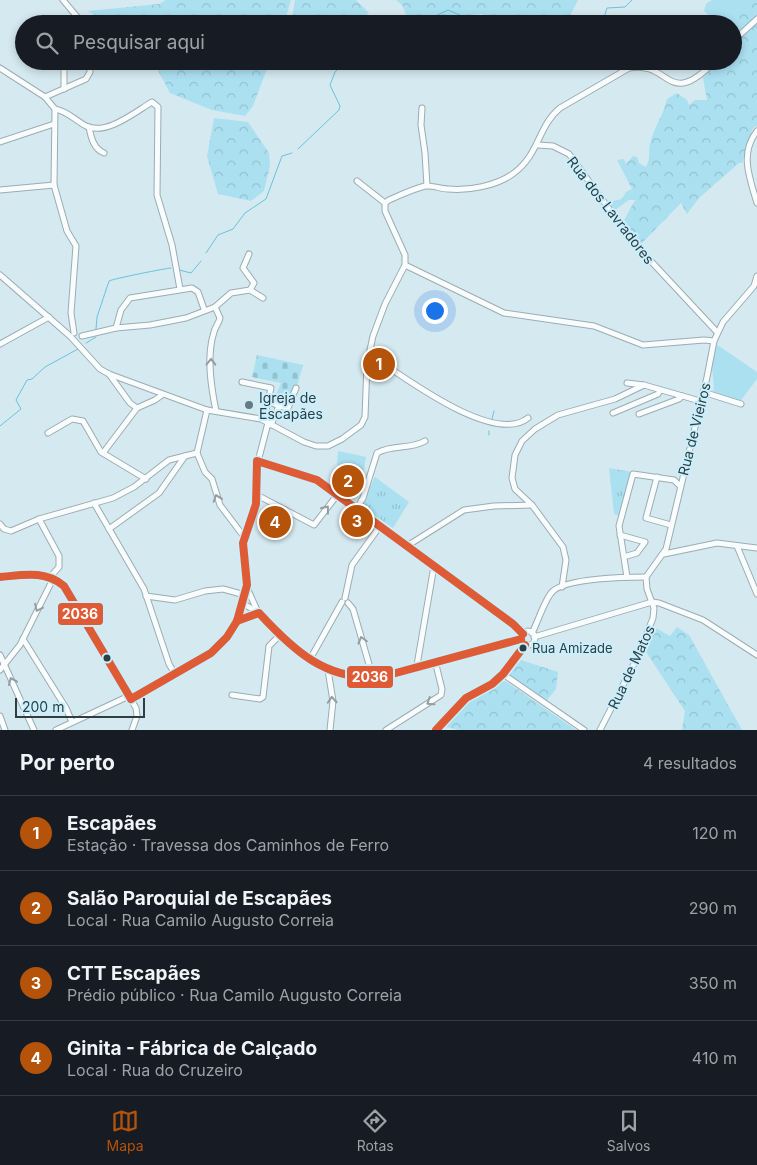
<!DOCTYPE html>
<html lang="pt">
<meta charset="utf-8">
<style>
:root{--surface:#171b24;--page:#20242c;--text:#f1f3f6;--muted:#9ea1a6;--line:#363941;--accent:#b45309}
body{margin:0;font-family:Inter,sans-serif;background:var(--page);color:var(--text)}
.scale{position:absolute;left:15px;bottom:12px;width:130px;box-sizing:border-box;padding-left:5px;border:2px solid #2e3e43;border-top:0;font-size:14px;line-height:18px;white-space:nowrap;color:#2e3e43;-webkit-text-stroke:4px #c9effc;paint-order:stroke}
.you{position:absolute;left:434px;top:310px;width:18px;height:18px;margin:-12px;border:4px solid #fff;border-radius:50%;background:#1a73e8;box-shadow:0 0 0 8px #1a73e833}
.badge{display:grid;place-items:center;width:32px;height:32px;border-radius:50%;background:var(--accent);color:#fff;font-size:16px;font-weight:700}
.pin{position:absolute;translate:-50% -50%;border:2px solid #fff;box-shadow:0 1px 5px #0006}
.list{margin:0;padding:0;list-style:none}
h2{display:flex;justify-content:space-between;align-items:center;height:65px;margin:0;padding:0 20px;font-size:21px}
h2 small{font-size:16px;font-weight:400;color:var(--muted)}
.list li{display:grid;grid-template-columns:32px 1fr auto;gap:15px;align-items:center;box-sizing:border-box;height:75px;padding:0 20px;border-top:1px solid var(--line)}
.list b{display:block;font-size:19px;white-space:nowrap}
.list p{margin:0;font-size:16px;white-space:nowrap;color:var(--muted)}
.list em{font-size:16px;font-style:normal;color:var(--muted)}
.icon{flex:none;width:28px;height:28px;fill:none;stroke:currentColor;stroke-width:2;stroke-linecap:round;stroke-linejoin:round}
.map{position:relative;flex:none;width:757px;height:730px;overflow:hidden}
.search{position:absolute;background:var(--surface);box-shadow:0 2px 8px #0003;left:15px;right:15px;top:15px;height:55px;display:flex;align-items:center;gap:12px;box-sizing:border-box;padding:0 18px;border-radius:28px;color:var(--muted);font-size:19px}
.sheet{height:365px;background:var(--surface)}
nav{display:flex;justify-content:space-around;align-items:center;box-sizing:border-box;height:70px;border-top:1px solid var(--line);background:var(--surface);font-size:14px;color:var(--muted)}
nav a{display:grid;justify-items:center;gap:2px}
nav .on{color:var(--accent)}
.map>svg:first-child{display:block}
.green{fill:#abe0f1}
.forest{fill:url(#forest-crowns)}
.cemetery{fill:url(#cemetery-stones)}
.park{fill:url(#park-tufts)}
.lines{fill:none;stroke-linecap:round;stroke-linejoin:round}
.stream{stroke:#68c3dc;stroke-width:1}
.minor-casing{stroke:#9cacb1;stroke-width:7}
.minor{stroke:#f9fcfd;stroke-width:5}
.bus-1-casing{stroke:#c9effc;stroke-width:11}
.bus-1{stroke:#df5b35;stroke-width:8}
.oneway{stroke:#949da0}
.poi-dot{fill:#687a80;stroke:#c9effc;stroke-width:2}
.bus-dot{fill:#2e3e43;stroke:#c9effc;stroke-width:2}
.labels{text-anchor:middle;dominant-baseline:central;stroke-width:4;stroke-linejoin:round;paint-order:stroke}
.bus-label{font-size:13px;fill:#2e3e43;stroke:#c9effc;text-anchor:start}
.street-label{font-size:14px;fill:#2e3e43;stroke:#c9effc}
.poi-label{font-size:14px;fill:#2e3e43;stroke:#c9effc;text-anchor:start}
.line-badge{stroke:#c9effc;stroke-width:2}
.badge-label{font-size:14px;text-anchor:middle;font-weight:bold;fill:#fff}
</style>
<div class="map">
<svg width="757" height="730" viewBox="0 0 757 730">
<defs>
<pattern id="forest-crowns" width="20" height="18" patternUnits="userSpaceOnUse" patternTransform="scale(1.25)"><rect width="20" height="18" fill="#abe0f1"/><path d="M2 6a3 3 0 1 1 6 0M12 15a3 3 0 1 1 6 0" fill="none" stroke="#93c1d0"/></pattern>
<pattern id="cemetery-stones" width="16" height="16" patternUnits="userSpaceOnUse" patternTransform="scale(1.25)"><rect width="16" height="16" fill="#abe0f1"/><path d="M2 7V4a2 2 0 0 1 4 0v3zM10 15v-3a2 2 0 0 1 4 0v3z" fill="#93c1d0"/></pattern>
<pattern id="park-tufts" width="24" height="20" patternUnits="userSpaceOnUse" patternTransform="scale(1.25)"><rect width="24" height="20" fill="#abe0f1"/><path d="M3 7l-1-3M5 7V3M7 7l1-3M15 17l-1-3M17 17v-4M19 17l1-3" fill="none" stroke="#93c1d0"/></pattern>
</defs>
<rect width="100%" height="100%" fill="#d5e9f0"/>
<g class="green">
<path d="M712,0H748L743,3L726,24H720L704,11L706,4Z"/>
<path d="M716,344L757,372V379L741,400L735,402L713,394L714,386L712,368Z"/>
<path d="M338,451L366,457L364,470L337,465Z"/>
</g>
<g class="forest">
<path d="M166,0H291L284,24H108L88,11L159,4Z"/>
<path d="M295,0H356L369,13L352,24H291Z"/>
<path d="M396,0H578L570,16L545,24H491L482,14L473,15L458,24H404L407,16L402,5Z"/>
<path d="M748,0H757V16L733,35V24H726L727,22L743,3Z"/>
<path d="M757,23V126L753,128L742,163H739L699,198L687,214L681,203L641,244L623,222L635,200H629L615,210L608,202L622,199L626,192L632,189L617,160L624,159L626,164L633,156L637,157L639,163L646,167C651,158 648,153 650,144C653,128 664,115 667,99L677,93L687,100L689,105L695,100H707L703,78L719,61H733V45L747,30Z"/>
<path d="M153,61H270L253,106L245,116L212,110L170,93Z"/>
<path d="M214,118L248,122L269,153L270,166L264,191L251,201L218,194L207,156Z"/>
<path d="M654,627L670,636L677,627L689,635L742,730H682L685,711L646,652Z"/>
<path d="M521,660L558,672L556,689L547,700L509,675Z"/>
<path d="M505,681L576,730H459L446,727L468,700Z"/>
</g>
<path class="cemetery" d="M257,355L303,365L297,386L286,407L273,402L281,383L252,377Z"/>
<g class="park">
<path d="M609,468L632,472L620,516L614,514Z"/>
<path d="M375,477L409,502L393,528L361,506Z"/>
</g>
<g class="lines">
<g class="stream">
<path d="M418,24L448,10L481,24"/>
<path d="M539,24C556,13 570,14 587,24"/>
<path d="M602,24L607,8L625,7L632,0"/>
<path d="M298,149L339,110L340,106L330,85L335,72L346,61"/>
<path d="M206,253L218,235L233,229L245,213L266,199L282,156L292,153"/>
<path d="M179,270L191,273L201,261"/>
<path d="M96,329L97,317L109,281C112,279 167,268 171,268"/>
<path d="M86,343L96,337"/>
<path d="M492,419L494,411"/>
<path d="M0,426L21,409L16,400L27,380L32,379L45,367L78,349"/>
<path d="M489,435V431"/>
</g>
<g class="minor-casing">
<g id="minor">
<path d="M63,0L83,24"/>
<path d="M733,41L757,19"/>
<path d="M0,68L45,97L55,109L54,185L67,231L76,246L71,313L74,333"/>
<path d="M64,89V61"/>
<path d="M45,97L86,79L90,72V61"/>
<path d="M422,108L421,125L425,153L427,186"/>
<path d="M55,109C67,111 75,120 86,126C106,136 135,112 152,102L158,107L157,195L172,245L180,289"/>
<path d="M89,127C91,138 94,149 104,153"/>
<path d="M757,131C739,154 750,179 757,203"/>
<path d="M0,142L54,124"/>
<path d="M538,145L553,146L569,154L634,243L717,332"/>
<path d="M357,181L385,203"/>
<path d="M0,190L54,185"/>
<path d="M385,203L389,200C400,195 413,189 425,186C432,185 441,189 448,189C468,191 497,186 514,173C539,155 538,126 560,108L629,68C671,60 667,111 715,61"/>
<path d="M405,265L504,313L594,326L643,345L704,340L714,341"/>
<path d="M0,275L70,336L100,369L109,374L207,410L261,419L304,442L316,446H328L342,439L361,425L365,417L367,364L373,336L385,304L405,265V255L385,211V203"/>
<path d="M250,290L263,298"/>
<path d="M215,307L220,318C219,323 215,327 214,332C206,356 211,387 216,411"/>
<path d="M116,328L121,310L130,298L192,288L198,292L204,309"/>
<path d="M82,336L116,328L150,325L186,318L215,307L231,293L250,290L254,283L243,268L249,254"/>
<path d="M0,344L49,317"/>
<path d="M369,354C400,374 493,446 528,418"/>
<path d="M109,374L130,403L137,408"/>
<path d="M242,382L271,388L264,420"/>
<path d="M627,383L644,385"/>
<path d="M703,392L741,404"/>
<path d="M268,401L279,406L271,425"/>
<path d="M279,406L288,408L296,388"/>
<path d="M207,410L197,453L205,472L212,479L220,505L245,538"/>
<path d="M613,413L658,394L660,390"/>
<path d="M639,414L679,399L682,396"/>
<path d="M48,433L72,419L83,421L101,452L146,479"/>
<path d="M103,453L137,408L155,400L162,395"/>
<path d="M257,461L317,480L513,624L523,634"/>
<path d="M657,477L646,518L671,525"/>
<path d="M257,495L314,525L338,494"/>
<path d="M94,503L144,589L169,664L175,674"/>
<path d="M357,508L363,498L377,453C392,444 410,450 425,441"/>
<path d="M39,519L59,556V567L51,576"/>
<path d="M0,524L4,529L11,531L39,519L113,498L134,487L169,460L197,453"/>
<path d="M109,529L159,493L185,456"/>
<path d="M620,535L645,542L637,553L627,556"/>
<path d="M407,546L464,510L494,506L532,505"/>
<path d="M737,546L757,594"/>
<path d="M664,554L717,543L757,548"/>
<path d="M0,577C23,575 47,568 64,586L136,708L137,716L132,730"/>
<path d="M627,577L619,526L633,474L674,480L680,486"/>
<path d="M562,587L566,560L563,547L532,505L515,489L512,478L515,455L522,441L535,429L558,415L615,399L644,385L700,401"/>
<path d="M247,588L257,610"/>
<path d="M146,596L175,600L205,591L223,589L245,595"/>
<path d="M345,598L352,565L380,526"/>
<path d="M348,603L353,609L373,678"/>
<path d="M243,604C260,611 268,625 280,637C307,662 343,685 381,677L521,639"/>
<path d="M237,621L259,613"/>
<circle cx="528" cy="638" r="7"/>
<path d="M532,633C538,622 545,598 553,591C568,578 626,577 646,577"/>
<path d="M534,637L652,602L659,603L703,620L757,655"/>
<path d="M23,639L66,708L72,722"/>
<path d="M0,655L34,730"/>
<path d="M309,661L342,602"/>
<path d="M417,665L434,566"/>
<path d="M0,670L20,645L52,581L51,576"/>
<path d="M328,670L333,701L330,730"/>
<path d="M503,674L584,730"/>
<path d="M232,695L260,699L263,697L269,646L279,636"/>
<path d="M131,699L211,653L227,637L237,621L247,585L243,543L256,504V469L268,423"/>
<path d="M0,716L5,730"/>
<path d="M56,730L129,696"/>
<path d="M386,730L441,695L442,689L435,661"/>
<path d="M436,730L466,698L492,684L503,674L525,645"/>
<path d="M600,730L638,656L653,618L654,608L647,589L646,577L666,549L707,377L714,341L723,322L754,286L757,276"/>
</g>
</g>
<use href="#minor" class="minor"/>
<g class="bus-1-casing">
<g id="bus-1">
<path d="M0,577C23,575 45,570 64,586L131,699"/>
<path d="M237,621L259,613C294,651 326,681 381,677L521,639"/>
<path d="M131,699L211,653L227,637L237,621L247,585L243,543L256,504L257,461L317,480L513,624L523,634"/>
<path d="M436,730L466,698L492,684L503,674L525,645"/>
</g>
</g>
<use href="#bus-1" class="bus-1"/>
</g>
<defs><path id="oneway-chevron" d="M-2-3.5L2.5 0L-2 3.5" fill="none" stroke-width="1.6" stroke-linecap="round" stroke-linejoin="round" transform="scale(1.25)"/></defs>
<g class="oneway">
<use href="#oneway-chevron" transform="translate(211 362) rotate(-89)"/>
<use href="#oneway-chevron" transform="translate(217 498) rotate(-109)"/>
<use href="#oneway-chevron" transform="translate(326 509) rotate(-52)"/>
<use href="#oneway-chevron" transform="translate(38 608) rotate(116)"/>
<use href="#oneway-chevron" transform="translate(362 640) rotate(-106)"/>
<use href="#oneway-chevron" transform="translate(12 681) rotate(-113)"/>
<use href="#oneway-chevron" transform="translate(332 700) rotate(-93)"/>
<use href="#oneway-chevron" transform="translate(430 702) rotate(147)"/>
</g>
<circle class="poi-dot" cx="249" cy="405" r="5"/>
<g class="bus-dot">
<circle cx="523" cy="648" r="4.5"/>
<circle cx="107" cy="658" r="4.5"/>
</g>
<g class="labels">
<g class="bus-label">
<text x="532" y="648">Rua Amizade</text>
</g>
<g class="street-label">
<text transform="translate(611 210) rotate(52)">Rua dos Lavradores</text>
<text transform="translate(694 429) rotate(-76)">Rua de Vieiros</text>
<text transform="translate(631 667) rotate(-65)">Rua de Matos</text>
</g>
<g class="poi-label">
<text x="259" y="397">Igreja de<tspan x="259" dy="16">Escapães</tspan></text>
</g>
</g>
<g class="line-badge">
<rect x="57" y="602" width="47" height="24" rx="5" fill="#df5b35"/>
<rect x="346" y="665" width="48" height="24" rx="5" fill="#df5b35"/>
</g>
<g class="badge-label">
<text x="80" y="619">2036</text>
<text x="370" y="682">2036</text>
</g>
</svg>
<div class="scale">200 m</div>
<div class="you"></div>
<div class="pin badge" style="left:379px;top:364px">1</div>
<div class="pin badge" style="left:348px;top:481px">2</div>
<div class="pin badge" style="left:357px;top:521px">3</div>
<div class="pin badge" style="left:275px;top:522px">4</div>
<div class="search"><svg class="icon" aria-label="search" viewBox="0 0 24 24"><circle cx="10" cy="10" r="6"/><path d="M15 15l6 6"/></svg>Pesquisar aqui</div>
</div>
<section class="sheet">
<h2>Por perto<small>4 resultados</small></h2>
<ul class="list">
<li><span class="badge">1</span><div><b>Escapães</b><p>Estação · Travessa dos Caminhos de Ferro</p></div><em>120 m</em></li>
<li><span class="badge">2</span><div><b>Salão Paroquial de Escapães</b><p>Local · Rua Camilo Augusto Correia</p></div><em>290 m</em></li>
<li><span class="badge">3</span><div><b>CTT Escapães</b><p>Prédio público · Rua Camilo Augusto Correia</p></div><em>350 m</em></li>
<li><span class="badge">4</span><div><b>Ginita - Fábrica de Calçado</b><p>Local · Rua do Cruzeiro</p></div><em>410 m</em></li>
</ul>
</section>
<nav>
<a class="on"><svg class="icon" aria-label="map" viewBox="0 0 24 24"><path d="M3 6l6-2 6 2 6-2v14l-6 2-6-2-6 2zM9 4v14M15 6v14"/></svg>Mapa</a>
<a><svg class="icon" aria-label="directions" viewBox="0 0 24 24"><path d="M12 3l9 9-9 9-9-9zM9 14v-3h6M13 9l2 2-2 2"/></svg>Rotas</a>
<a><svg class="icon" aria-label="saved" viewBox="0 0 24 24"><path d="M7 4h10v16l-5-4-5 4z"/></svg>Salvos</a>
</nav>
